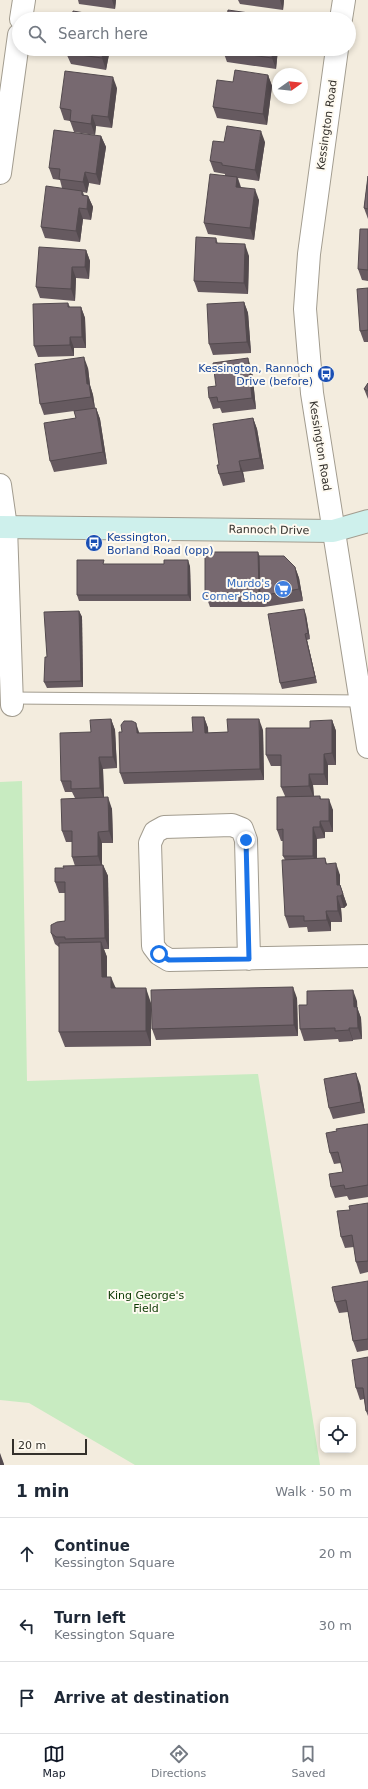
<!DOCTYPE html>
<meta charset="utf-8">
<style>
:root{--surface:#fff;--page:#f2f2f3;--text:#1f2937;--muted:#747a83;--line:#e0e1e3;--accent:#111827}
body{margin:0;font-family:"DejaVu Sans",sans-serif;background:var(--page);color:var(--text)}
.controls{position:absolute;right:12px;bottom:12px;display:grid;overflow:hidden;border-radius:8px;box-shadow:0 2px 6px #0003}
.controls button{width:36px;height:36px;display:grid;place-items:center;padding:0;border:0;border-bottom:1px solid var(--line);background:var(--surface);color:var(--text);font:20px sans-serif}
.compass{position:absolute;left:272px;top:68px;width:36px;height:36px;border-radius:50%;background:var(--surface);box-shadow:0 2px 6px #0003;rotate:75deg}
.scale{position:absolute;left:12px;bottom:10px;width:75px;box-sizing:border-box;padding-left:4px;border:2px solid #33302b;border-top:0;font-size:11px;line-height:14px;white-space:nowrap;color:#33302b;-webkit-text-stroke:3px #fefaf1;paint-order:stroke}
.stop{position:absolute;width:12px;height:12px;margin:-9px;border:3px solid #1a73e8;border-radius:50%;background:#fff}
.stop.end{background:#1a73e8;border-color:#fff;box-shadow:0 1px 4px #0008}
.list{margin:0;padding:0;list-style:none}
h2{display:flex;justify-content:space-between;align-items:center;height:52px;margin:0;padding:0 16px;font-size:17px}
h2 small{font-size:13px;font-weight:400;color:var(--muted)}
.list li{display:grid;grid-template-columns:26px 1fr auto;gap:12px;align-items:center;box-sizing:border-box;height:72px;padding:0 16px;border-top:1px solid var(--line)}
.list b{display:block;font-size:15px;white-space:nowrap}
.list p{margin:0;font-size:13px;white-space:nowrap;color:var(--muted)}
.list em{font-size:13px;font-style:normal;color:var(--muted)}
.icon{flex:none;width:22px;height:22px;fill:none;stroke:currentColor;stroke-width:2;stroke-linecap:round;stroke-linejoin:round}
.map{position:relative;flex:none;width:368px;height:1465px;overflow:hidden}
.search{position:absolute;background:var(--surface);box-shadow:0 2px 6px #0003;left:12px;right:12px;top:12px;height:44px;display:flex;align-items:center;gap:10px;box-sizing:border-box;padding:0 14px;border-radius:22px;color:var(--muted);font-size:15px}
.sheet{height:268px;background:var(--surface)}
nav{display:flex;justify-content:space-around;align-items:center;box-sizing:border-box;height:56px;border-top:1px solid var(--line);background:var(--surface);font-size:11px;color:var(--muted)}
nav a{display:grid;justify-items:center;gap:2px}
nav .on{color:var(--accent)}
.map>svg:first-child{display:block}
.green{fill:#c8ebc1}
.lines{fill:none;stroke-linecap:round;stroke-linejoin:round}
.lane-casing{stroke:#a29c8f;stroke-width:13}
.street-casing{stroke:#a29c8f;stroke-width:24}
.secondary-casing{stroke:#a29c8f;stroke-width:24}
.lane{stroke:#fff;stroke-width:11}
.street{stroke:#fff;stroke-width:22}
.secondary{stroke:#cef0ec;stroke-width:22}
.wall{fill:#665a60}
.shaded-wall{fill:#534a4e}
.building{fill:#776970;stroke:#534a4e}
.route{stroke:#1a73e8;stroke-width:5}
.labels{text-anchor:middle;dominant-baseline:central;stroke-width:4;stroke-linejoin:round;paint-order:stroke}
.street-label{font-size:11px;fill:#33302b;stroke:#fefaf1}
.transit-label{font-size:11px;fill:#164399;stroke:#fefaf1;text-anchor:end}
.shop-label{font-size:11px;fill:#366cbe;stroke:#fefaf1;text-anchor:end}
.park-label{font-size:11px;fill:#0d3a04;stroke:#fefaf1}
</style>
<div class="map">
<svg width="368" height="1465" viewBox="0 0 368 1465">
<rect width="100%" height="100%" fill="#f3ecde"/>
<path class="green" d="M22,781L27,1081L258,1074L320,1465H135L29,1403L0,1400V782Z"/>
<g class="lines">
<g class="lane-casing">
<path id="lane" d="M12,698L361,701"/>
</g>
<g class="street-casing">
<g id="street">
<path d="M21,19L24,0"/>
<path d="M341,19L344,0"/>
<path d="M337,49L309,254L305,309L312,393L368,747"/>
<path d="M0,173L19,35"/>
<path d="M0,485L6,527L12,705"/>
<path d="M249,959L246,840L242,829L232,825L164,827L155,832L150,843L153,946L159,954L169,960L368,956"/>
</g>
</g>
<g class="secondary-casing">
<path id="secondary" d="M0,527L333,531L368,521"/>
</g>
<use href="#lane" class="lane"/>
<use href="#street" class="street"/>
<use href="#secondary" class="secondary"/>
</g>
<g class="wall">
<path d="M78,0H116L115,9L79,4Z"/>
<path d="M238,0H284L283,10L240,4Z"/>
<path d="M110,49L106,70L71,64L66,53Z"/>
<path d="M278,49L276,69L227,62L223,51Z"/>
<path d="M268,75L272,86L267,125L217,118L213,107L233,82Z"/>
<path d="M117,88L112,128L96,126L95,135L74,132L70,121L64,120L60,108Z"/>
<path d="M101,136L106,147L100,185L89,183L87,193L83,192L84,195L88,196L93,207L91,220L83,219L80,242L45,238L41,227L62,188L60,180L53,179L49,168Z"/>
<path d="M224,142H265L259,181L238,178L241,187L259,200L254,240L208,234L204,223L225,176V174L214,172L210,161Z"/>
<path d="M368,176V219L364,208Z"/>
<path d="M368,229V281L362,280L358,269Z"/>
<path d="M216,238L218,244L249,256L248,294L198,292L194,281Z"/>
<path d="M86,250L90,261L89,279L76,278L75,301L40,298L36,287Z"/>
<path d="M368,288V342H364L360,331Z"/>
<path d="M244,302L248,313L251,353L213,355L209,344Z"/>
<path d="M68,303L70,307H81L85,318L86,348H74V356L38,357L34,346Z"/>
<path d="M88,368L90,385L93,395L95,408H96L100,419L107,464L54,472L50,461L76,418L74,411L44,415L40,404Z"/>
<path d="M252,370L256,409L222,413L220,408L213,409L209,398L216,386Z"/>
<path d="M368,383V399L364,389Z"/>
<path d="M253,418L257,429L264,469L243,472L245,482L223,486L219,474V465Z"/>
<path d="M259,556L295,567L299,578L303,601L264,607H210L205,593Z"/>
<path d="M105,564L190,566L191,601H79L77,595Z"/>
<path d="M79,611L82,617L83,687L47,688L44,682L47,657Z"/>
<path d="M306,615L310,639L307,640L317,683L282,689L280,683Z"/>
<path d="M204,717L208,728V733L263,730L264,780L124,784L120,773L122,732L140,733L193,732Z"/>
<path d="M111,719L115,730L117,768L103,769L104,798L112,809L113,843H102V865H103L108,876L109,949H104L107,957V977L116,988L151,1003V1046L65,1047L59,1032V947L55,944L51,933L65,921V893H59L55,882L64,868L75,866L72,857V842H66L62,831L75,798L72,792H65L61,781L91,732Z"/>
<path d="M332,720L336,731V765H328V785H313L314,796H320L321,799L333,810V832H325V838L317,839V859L325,858L327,864L340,875V885L347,905L344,908H341L342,922H331V931L308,932L307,927L289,928L285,916V860L283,856V841H281L277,830L285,796L281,787V766H271L266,755L310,728Z"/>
<path d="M297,998L298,1036L156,1040L152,1029Z"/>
<path d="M357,1001V1007L361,1018L362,1039L353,1040V1041L339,1042L338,1039L304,1041L300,1029Z"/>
<path d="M360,1084L365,1113L333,1119L329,1108Z"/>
<path d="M368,1124V1197L349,1200L347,1196L335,1198L331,1187L343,1172L341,1163L334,1164L330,1153L337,1131Z"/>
<path d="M368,1203V1272L360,1274L356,1262L354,1247L345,1248L341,1237L350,1210Z"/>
<path d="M368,1281V1350L357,1352L353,1341L348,1312L339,1313L335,1302Z"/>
<path d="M368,1357V1416L366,1411L364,1399L360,1400L356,1388Z"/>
</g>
<g class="shaded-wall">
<path d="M112,0H116L115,9Z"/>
<path d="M280,0H284L283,10Z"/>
<path d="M104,49H110L106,70L102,58Z"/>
<path d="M273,49H278L276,69L272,58Z"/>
<path d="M268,75L272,86L267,125L263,114Z"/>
<path d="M113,77L117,88L112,128L108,117Z"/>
<path d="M92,115L96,126L95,135L91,124Z"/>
<path d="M261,131L265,142L259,181L255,170Z"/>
<path d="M101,136L106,147L100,185L96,174Z"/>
<path d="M85,172L89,183L87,193L83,182Z"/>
<path d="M237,177L241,189L236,187Z"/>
<path d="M255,189L259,200L254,240L250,228Z"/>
<path d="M88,196L93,207L91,220L87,209Z"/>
<path d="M79,208L83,219L80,242L76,231Z"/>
<path d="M245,244L249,256L248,294L244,283Z"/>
<path d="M86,250L90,261L89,279L85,267Z"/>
<path d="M72,267L76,278L75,301L71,289Z"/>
<path d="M244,302L248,313L251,353L247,342Z"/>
<path d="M81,307L85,318L86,348L82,337Z"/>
<path d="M70,337L74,348V356L70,345Z"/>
<path d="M84,357L88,368L90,385L93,395L95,409L87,384Z"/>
<path d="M248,358L252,370L256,409L252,398Z"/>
<path d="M96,408L100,419L107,464L103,452Z"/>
<path d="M253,418L257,429L264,469L260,458Z"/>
<path d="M239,461L243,472L245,482L241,471Z"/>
<path d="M258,552L264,567L260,596L259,593Z"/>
<path d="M188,560L190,566L191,601L188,595Z"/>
<path d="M295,567L299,578L303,601L299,589Z"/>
<path d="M304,609L306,615L310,639L308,633Z"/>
<path d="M79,611L82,617L83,687L81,681Z"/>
<path d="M305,634L307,640L317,683L315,677Z"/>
<path d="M204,717L208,728L209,744L205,733Z"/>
<path d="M111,719L115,730L117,768L113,757Z"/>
<path d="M259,719L263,730L264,780L260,769Z"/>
<path d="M332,720L336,731V765L332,753Z"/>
<path d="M136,723L140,735L137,733Z"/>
<path d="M324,754L328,765V785L324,774Z"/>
<path d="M99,757L103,769L104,799L100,788Z"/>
<path d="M309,774L313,785L314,798L309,786Z"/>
<path d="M108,797L112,809L113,843L109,831Z"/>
<path d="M329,799L333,810V832L329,821Z"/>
<path d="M320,821L325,832V838L320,827Z"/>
<path d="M313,827L317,839V867L313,856Z"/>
<path d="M98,832L102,843V868L98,856Z"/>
<path d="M336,863L340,875V885L347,905L344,908L337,885Z"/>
<path d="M103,865L108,876L109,949L105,938Z"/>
<path d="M337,896L341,908L342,922L338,911Z"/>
<path d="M326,911L331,922V931L327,920Z"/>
<path d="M101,942L107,957V991L102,977Z"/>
<path d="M111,977L117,991L111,988Z"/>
<path d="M293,987L297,998L298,1036L294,1025Z"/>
<path d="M146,988L151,1003V1046L146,1031Z"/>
<path d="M353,990L357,1001L358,1019L354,1007Z"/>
<path d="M357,1007L361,1018L362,1039L358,1028Z"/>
<path d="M349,1028L353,1040V1041L349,1030Z"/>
<path d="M356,1073L360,1084L365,1113L361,1102Z"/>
<path d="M0,1453L4,1464V1465H0Z"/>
</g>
<g class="building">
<path d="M228,10L277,17V19H227Z"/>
<path d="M73,11L114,18V19H72Z"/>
<path d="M67,49H104L102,58L66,53Z"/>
<path d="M223,49H273L272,58L223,51Z"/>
<path d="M235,70L268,75L263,114L213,107L217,80L233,82Z"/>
<path d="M65,71L113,77L108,117L92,115L91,124L70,121L71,110L60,108Z"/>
<path d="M227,126L261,131L255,170L222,165V163L210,161L213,141L224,142Z"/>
<path d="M54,130L101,136L96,174L85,172L83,182L59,179L60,169L49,168Z"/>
<path d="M210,174L237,177L236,187L255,189L250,228L204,223Z"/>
<path d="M368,176V209L364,208Z"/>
<path d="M46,186L82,191V195L88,196L87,209L79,208L76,231L41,227Z"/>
<path d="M360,229H368V270L358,269Z"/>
<path d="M196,237L216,238V243L245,244L244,283L194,281Z"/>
<path d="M39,247L86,250L85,267H72L71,289L36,287Z"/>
<path d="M368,288V330L360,331L357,289Z"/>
<path d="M244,302L247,342L209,344L207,304Z"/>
<path d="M68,303V307H81L82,337H70V345L34,346L33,304Z"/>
<path d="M84,357L87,384H89L91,397L40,404L35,364Z"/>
<path d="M248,358L252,398L218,402L217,397L209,398L208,387L216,386L213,363Z"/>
<path d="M368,383V391L364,389Z"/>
<path d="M96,408L103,452L50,461L44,423L76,418L74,411Z"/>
<path d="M253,418L260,458L239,461L241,471L219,474L217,465H219L213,424Z"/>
<path d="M205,552H258L259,593H205Z"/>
<path d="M259,556H284L295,567L299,589L260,596Z"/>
<path d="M77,560H104L103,564H164V560H188V595H77Z"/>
<path d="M304,609L308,633L305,634L315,677L280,683L268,614Z"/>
<path d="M79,611L81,681L44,682L45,657H47L44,612Z"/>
<path d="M192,717H204L205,733L228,732L227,719H259L260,769L120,773L119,732H122L121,725L124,721H132L136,723L137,733L193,732Z"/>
<path d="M111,719L113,757H99L100,788L71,789V781H61L60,733L91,732L90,720Z"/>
<path d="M332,720V753L324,754V774H309V786L281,787V755H266V728H310V721Z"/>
<path d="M320,796V799H329V821H320V827H313V856H283V829L277,830V797Z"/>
<path d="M108,797L109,831L98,832V856L72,857V831H62L61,799Z"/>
<path d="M325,858L326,864L336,863L337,885H340L343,894L340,896H337L338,911H326L327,920L304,921V916H285L282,860Z"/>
<path d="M103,865L105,938L65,939V937H56L51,933V925L57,922L65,921V882H55V868H64L63,866Z"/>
<path d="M101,942L102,977H111V988H146V1031L59,1032V943Z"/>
<path d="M293,987L294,1025L152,1029L151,990Z"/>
<path d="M353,990L354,1007H357L358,1028H349V1030L335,1031V1028L300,1029L299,1005H307V991Z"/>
<path d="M356,1073L361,1102L329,1108L324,1079Z"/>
<path d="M368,1124V1185L345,1189L344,1185L331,1187L329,1174L343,1172L338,1152L330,1153L326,1133L337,1131L336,1129Z"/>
<path d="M368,1203V1261L356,1262L352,1235L341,1237L337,1211L350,1210L349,1206Z"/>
<path d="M368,1281V1339L353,1341L346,1300L335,1302L332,1287Z"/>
<path d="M368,1357V1411H366L363,1388H356L352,1360Z"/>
</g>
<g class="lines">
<path class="route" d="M159,954L169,960L249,959L246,840"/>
</g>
<defs>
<g id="bus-disc" transform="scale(0.9)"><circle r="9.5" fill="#1a4fb4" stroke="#fefaf1"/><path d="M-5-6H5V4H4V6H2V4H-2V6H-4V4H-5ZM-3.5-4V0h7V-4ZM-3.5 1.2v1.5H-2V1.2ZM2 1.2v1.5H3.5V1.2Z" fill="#fff"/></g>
<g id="supermarket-disc" transform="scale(0.9)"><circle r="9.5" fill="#3f7fe0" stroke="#fefaf1"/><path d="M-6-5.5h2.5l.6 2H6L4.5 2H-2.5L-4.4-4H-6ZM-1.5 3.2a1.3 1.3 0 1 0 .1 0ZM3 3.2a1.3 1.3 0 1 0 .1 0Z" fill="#fff"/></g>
</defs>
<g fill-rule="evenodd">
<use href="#bus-disc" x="326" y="374"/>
<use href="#bus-disc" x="94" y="543"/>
<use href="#supermarket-disc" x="283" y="589"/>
</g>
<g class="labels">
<g class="street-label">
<text transform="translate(327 125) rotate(-82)">Kessington Road</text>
<text transform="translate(320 446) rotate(81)">Kessington Road</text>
<text transform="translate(269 530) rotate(1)">Rannoch Drive</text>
</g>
<g class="transit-label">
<text x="313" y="368">Kessington, Rannoch<tspan x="313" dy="13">Drive (before)</tspan></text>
<text x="107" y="537" text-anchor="start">Kessington,<tspan x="107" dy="13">Borland Road (opp)</tspan></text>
</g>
<g class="shop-label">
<text x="270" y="583">Murdo's<tspan x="270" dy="13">Corner Shop</tspan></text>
</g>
<g class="park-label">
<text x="146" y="1295">King George's<tspan x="146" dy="13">Field</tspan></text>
</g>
</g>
</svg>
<div class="controls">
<button><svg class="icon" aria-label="locate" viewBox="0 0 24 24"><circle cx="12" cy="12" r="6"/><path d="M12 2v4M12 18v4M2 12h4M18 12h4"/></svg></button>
</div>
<svg class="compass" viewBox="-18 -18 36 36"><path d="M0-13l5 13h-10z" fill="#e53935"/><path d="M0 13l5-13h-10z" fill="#747a83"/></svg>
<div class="scale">20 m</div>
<div class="stop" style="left:159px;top:954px"></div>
<div class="stop end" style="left:246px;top:840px"></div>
<div class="search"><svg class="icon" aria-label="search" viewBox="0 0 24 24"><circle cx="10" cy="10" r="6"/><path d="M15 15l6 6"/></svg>Search here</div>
</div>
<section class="sheet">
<h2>1 min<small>Walk · 50 m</small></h2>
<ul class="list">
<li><svg class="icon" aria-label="ahead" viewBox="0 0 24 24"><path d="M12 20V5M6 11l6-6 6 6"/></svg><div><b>Continue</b><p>Kessington Square</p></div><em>20 m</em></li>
<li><svg class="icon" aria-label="left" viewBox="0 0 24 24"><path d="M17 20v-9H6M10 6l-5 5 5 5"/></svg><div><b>Turn left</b><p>Kessington Square</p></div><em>30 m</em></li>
<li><svg class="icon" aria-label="arrive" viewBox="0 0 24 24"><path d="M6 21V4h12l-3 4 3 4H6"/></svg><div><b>Arrive at destination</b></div></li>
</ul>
</section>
<nav>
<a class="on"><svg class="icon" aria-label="map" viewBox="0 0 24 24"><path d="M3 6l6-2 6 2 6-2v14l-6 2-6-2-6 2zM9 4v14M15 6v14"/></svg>Map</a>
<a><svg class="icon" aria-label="directions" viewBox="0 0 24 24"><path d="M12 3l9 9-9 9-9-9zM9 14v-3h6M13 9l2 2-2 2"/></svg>Directions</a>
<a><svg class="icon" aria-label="saved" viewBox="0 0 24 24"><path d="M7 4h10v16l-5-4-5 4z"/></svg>Saved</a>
</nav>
